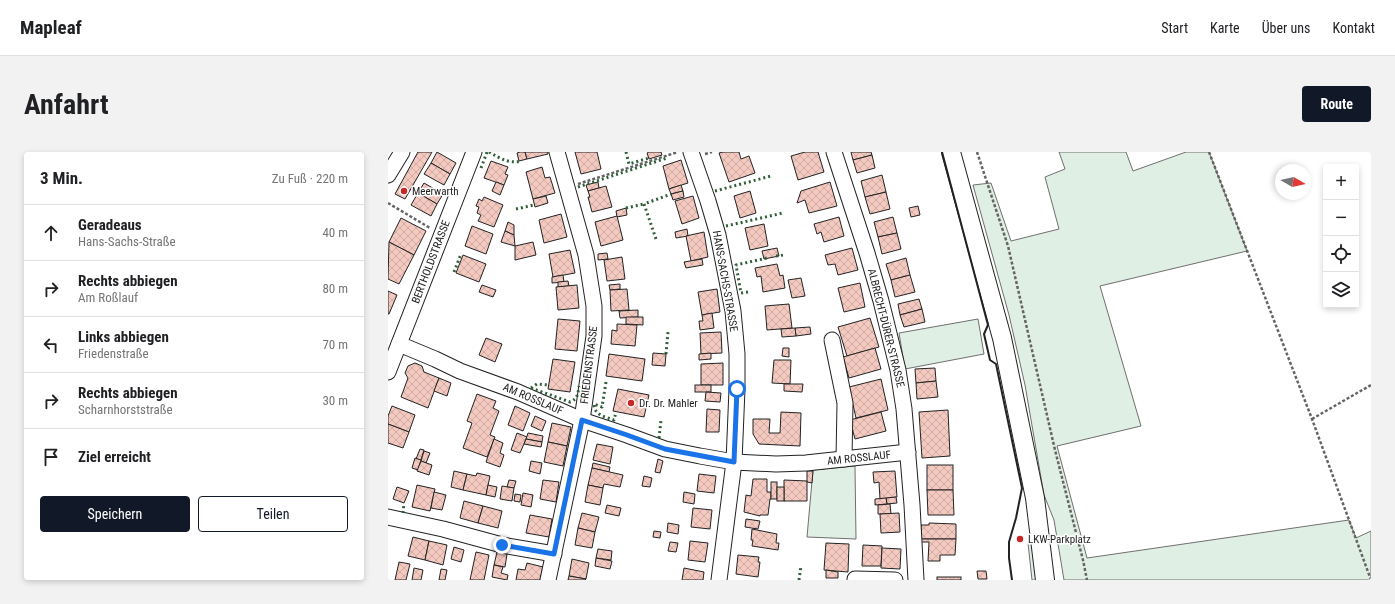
<!DOCTYPE html>
<html lang="de">
<meta charset="utf-8">
<style>
:root{--surface:#fff;--page:#f2f2f2;--text:#202124;--muted:#757577;--line:#e0e0e0;--accent:#111827}
body{margin:0;font-family:"Roboto Condensed",sans-serif;background:var(--page);color:var(--text)}
.controls{position:absolute;right:12px;top:12px;display:grid;overflow:hidden;border-radius:4px;box-shadow:0 2px 6px #0003}
.controls button{width:36px;height:36px;display:grid;place-items:center;padding:0;border:0;border-bottom:1px solid var(--line);background:var(--surface);color:var(--text);font:20px sans-serif}
.compass{position:absolute;left:887px;top:12px;width:36px;height:36px;border-radius:50%;background:var(--surface);box-shadow:0 2px 6px #0003;rotate:99deg}
.stop{position:absolute;width:12px;height:12px;margin:-9px;border:3px solid #1a73e8;border-radius:50%;background:#fff}
.stop.end{background:#1a73e8;border-color:#fff;box-shadow:0 1px 4px #0008}
.list{margin:0;padding:0;list-style:none}
h2{display:flex;justify-content:space-between;align-items:center;height:52px;margin:0;padding:0 16px;font-size:17px}
h2 small{font-size:13px;font-weight:400;color:var(--muted)}
.list li{display:grid;grid-template-columns:26px 1fr auto;gap:12px;align-items:center;box-sizing:border-box;height:56px;padding:0 16px;border-top:1px solid var(--line)}
.list b{display:block;font-size:15px;white-space:nowrap}
.list p{margin:0;font-size:13px;white-space:nowrap;color:var(--muted)}
.list em{font-size:13px;font-style:normal;color:var(--muted)}
.actions{display:flex;gap:8px;padding:12px 16px}
.actions a{flex:1;padding:9px 0;border:1px solid var(--accent);border-radius:4px;text-align:center;font-size:14px;color:var(--accent)}
.actions .main{background:var(--accent);color:#fff}
.icon{flex:none;width:22px;height:22px;fill:none;stroke:currentColor;stroke-width:2;stroke-linecap:round;stroke-linejoin:round}
.map{position:relative;flex:none;width:983px;height:428px;overflow:hidden;border-radius:4px}
header{display:flex;align-items:center;gap:24px;box-sizing:border-box;height:56px;padding:0 20px;background:var(--surface);border-bottom:1px solid var(--line)}
header strong{font-size:19px}
nav{display:flex;gap:22px;margin-inline-start:auto;font-size:14px}
.intro{display:flex;align-items:center;justify-content:space-between;box-sizing:border-box;height:96px;padding:0 24px}
h1{margin:0;font-size:28px}
.button{padding:10px 18px;border-radius:4px;background:var(--accent);color:#fff;font-size:14px;font-weight:700}
main{display:flex;gap:24px;padding:0 24px}
aside{flex:1;background:var(--surface);border-radius:4px;box-shadow:0 2px 6px #0003}
.map>svg:first-child{display:block}
.green{fill:#e0efe3;stroke:#6f6f6f}
.building{fill:url(#building-cross-hatch);stroke:#222}
.lines{fill:none;stroke-linecap:round;stroke-linejoin:round}
.minor-casing{stroke:#222;stroke-width:17}
.major-casing{stroke:#222;stroke-width:20}
.path{stroke:#646464;stroke-width:2.5;stroke-dasharray:3 2;stroke-linecap:butt}
.minor{stroke:#fff;stroke-width:15}
.major{stroke:#fff;stroke-width:18}
.hedge{stroke:#2f5e38;stroke-width:3;stroke-dasharray:2 3;stroke-linecap:butt}
.wall{stroke:#222;stroke-width:2}
.route{stroke:#1a73e8;stroke-width:5}
.poi-dot{fill:#c62828;stroke:#fff;stroke-width:1.5}
.labels{text-anchor:middle;dominant-baseline:central;stroke-width:3;stroke-linejoin:round;paint-order:stroke}
.poi-label{font-size:11px;fill:#222;stroke:#fff;text-anchor:start}
.street-label{font-size:11px;fill:#222;stroke:#fff}
</style>
<header>
<strong>Mapleaf</strong>
<nav><a>Start</a><a>Karte</a><a>Über uns</a><a>Kontakt</a></nav>
</header>
<div class="intro"><h1>Anfahrt</h1><a class="button">Route</a></div>
<main>
<aside>
<h2>3 Min.<small>Zu Fuß · 220 m</small></h2>
<ul class="list">
<li><svg class="icon" aria-label="ahead" viewBox="0 0 24 24"><path d="M12 20V5M6 11l6-6 6 6"/></svg><div><b>Geradeaus</b><p>Hans-Sachs-Straße</p></div><em>40 m</em></li>
<li><svg class="icon" aria-label="right" viewBox="0 0 24 24"><path d="M7 20v-9h11M14 6l5 5-5 5"/></svg><div><b>Rechts abbiegen</b><p>Am Roßlauf</p></div><em>80 m</em></li>
<li><svg class="icon" aria-label="left" viewBox="0 0 24 24"><path d="M17 20v-9H6M10 6l-5 5 5 5"/></svg><div><b>Links abbiegen</b><p>Friedenstraße</p></div><em>70 m</em></li>
<li><svg class="icon" aria-label="right" viewBox="0 0 24 24"><path d="M7 20v-9h11M14 6l5 5-5 5"/></svg><div><b>Rechts abbiegen</b><p>Scharnhorststraße</p></div><em>30 m</em></li>
<li><svg class="icon" aria-label="arrive" viewBox="0 0 24 24"><path d="M6 21V4h12l-3 4 3 4H6"/></svg><div><b>Ziel erreicht</b></div></li>
</ul>
<div class="actions"><a class="main">Speichern</a><a>Teilen</a></div>
</aside>
<div class="map">
<svg width="983" height="428" viewBox="0 0 983 428">
<defs>
<pattern id="building-cross-hatch" width="8" height="8" patternUnits="userSpaceOnUse"><rect width="8" height="8" fill="#f3c9c0"/><path d="M0 0l8 8M0 8l8-8" fill="none" stroke="#d0aca5"/></pattern>
</defs>
<rect width="100%" height="100%" fill="#fff"/>
<g class="green">
<path d="M671,0H738L745,19L798,0H821L859,99L712,134L753,274L669,294L699,406L961,368L968,386L983,379V428H676L666,368L656,343L637,233L621,163L585,33L603,31L623,89L671,77L657,25L677,17Z"/>
<path d="M590,167L596,202L517,217L511,181Z"/>
<path d="M467,314L468,387L419,385L425,318Z"/>
<path d="M644,383L650,428H644L640,391Z"/>
</g>
<g class="building">
<path d="M30,0H44L17,47L7,42Z"/>
<path d="M49,0L68,11L62,22L43,11Z"/>
<path d="M132,0H137L139,7L131,9L129,1Z"/>
<path d="M137,0H160V2L139,7Z"/>
<path d="M187,0H209L213,17L193,22Z"/>
<path d="M261,0H273L274,3L261,7L259,1Z"/>
<path d="M335,0H351L353,7L361,4L367,21L341,30L331,1Z"/>
<path d="M417,0H430L436,20L410,28L403,4Z"/>
<path d="M463,0H483L484,3L465,8Z"/>
<path d="M484,3L487,16L469,21L465,8Z"/>
<path d="M293,8L300,31L281,37L275,14Z"/>
<path d="M103,9L120,15L117,22L120,23L116,33L96,26Z"/>
<path d="M43,11L62,22L56,33L36,22Z"/>
<path d="M154,15L157,26L162,25L167,41L145,47L138,20Z"/>
<path d="M494,23L498,40L477,45L473,29Z"/>
<path d="M108,30L116,33L112,43L104,39Z"/>
<path d="M210,30L211,36L200,39L198,33Z"/>
<path d="M442,30L449,54L421,61L417,48L409,51L413,39Z"/>
<path d="M36,31L55,42L49,52L30,41Z"/>
<path d="M293,33L295,39L283,42L281,37Z"/>
<path d="M218,34L224,55L204,60L200,45H202L200,39Z"/>
<path d="M295,39L296,45L285,48L283,42Z"/>
<path d="M362,39L368,61L352,66L346,44Z"/>
<path d="M498,40L502,57L482,62L477,45Z"/>
<path d="M30,41L49,52L43,64L23,53Z"/>
<path d="M158,44L160,51L147,55L145,47Z"/>
<path d="M305,44L311,66L294,72L287,49Z"/>
<path d="M96,45L115,53L106,75L90,69L93,63L89,61L91,55L88,54L91,47L94,49Z"/>
<path d="M530,54L532,63L523,65L521,56Z"/>
<path d="M238,56L239,63L229,65L228,59Z"/>
<path d="M173,62L179,85L156,91L151,68Z"/>
<path d="M229,64L235,88L213,94L207,70Z"/>
<path d="M451,65L456,84L436,90L433,80L429,82L426,72Z"/>
<path d="M505,65L509,81L490,85L486,70Z"/>
<path d="M13,66L38,79L26,103L1,90Z"/>
<path d="M120,70L126,73V83L117,79Z"/>
<path d="M376,72L380,94L362,98L357,76Z"/>
<path d="M84,74L105,82L98,102L77,94Z"/>
<path d="M299,77L300,84L288,86L287,80Z"/>
<path d="M117,79L126,83L127,94L113,90Z"/>
<path d="M316,80L320,105L303,109L298,84Z"/>
<path d="M509,81L513,97L494,102L490,85Z"/>
<path d="M1,90L26,103L11,132L0,127Z"/>
<path d="M145,90L148,103L127,108V94Z"/>
<path d="M389,96L391,104L376,107L374,99Z"/>
<path d="M464,96L470,118L450,123L447,112L440,113L437,103Z"/>
<path d="M182,98L187,121L165,125L161,102Z"/>
<path d="M219,101L220,107L210,108V102Z"/>
<path d="M75,103L98,112L91,130L68,121Z"/>
<path d="M234,105L237,127L219,129L216,108Z"/>
<path d="M518,106L522,123L503,128L498,112Z"/>
<path d="M314,107L315,113L298,116L296,110Z"/>
<path d="M389,112L392,124L395,123L397,136L375,140L373,124L369,125L367,116Z"/>
<path d="M175,123L176,130L164,131V125Z"/>
<path d="M522,123L527,140L507,145L503,128Z"/>
<path d="M413,126L417,144L404,146L400,128Z"/>
<path d="M180,129L181,134L170,135V130Z"/>
<path d="M472,131L477,155L456,160L450,136Z"/>
<path d="M232,132V137L222,138L221,133Z"/>
<path d="M94,133L108,138L105,145L91,140Z"/>
<path d="M189,133L191,156L170,158L168,135Z"/>
<path d="M239,137L241,158L223,159L222,138Z"/>
<path d="M329,137L332,160L314,163L310,140Z"/>
<path d="M0,139L9,143L1,162H0Z"/>
<path d="M531,147L534,157L512,163L510,152Z"/>
<path d="M401,152L404,176L379,178L377,154Z"/>
<path d="M534,157L537,170L516,175L512,163Z"/>
<path d="M250,158V165L232,166L231,159Z"/>
<path d="M324,161L326,176L312,178L311,169H315L314,163Z"/>
<path d="M238,165H255V173L238,172Z"/>
<path d="M482,166L491,195L459,204L450,175Z"/>
<path d="M170,167L192,169L189,199L167,197Z"/>
<path d="M229,172L249,173L247,194L223,192L224,178L229,179Z"/>
<path d="M422,175L423,182L408,184L407,176Z"/>
<path d="M407,176L408,184L394,185L393,177Z"/>
<path d="M333,180L334,201L313,202L312,181Z"/>
<path d="M98,186L114,192L107,210L91,203Z"/>
<path d="M395,196H401V205L394,204Z"/>
<path d="M487,196L493,217L461,226L455,205Z"/>
<path d="M265,201L278,202L277,214L264,213Z"/>
<path d="M323,201V207L311,208V202Z"/>
<path d="M221,202L257,207L254,229L218,224Z"/>
<path d="M165,207L187,210L182,240L160,237Z"/>
<path d="M386,208H403L402,232L384,231Z"/>
<path d="M27,211L34,214L36,220L51,226L40,256L13,245L20,226L17,221L20,214Z"/>
<path d="M335,211V233H313V212Z"/>
<path d="M547,216L548,229L528,231L527,217Z"/>
<path d="M51,226L63,231L59,244L46,239Z"/>
<path d="M493,227L500,258L468,266L461,235Z"/>
<path d="M548,229L550,245L529,247L528,231Z"/>
<path d="M396,232H415L414,240L396,239Z"/>
<rect x="307" y="233" width="16" height="7"/>
<path d="M230,237L261,243L256,265L225,259Z"/>
<path d="M318,240L333,241L332,250L317,249Z"/>
<path d="M89,242L108,249L105,256L111,259L102,283L107,285L99,305L75,296L84,271L79,269Z"/>
<path d="M4,254L27,263L21,280L0,272V264Z"/>
<path d="M127,254L142,261L135,279L120,273Z"/>
<path d="M319,257L332,258L331,280H318Z"/>
<path d="M560,258L562,304L534,306L531,260Z"/>
<path d="M393,260L413,261L412,294L371,292L365,282V267H382L381,281H392Z"/>
<path d="M493,260L498,279L467,287L462,268Z"/>
<path d="M147,264L158,269L154,279L143,274Z"/>
<path d="M164,271L183,275L179,294L160,290Z"/>
<path d="M0,272L21,280L15,296L0,291Z"/>
<path d="M129,281L139,285L132,301L123,298Z"/>
<path d="M140,281L155,284L154,290L138,287Z"/>
<path d="M106,287L115,291L112,301L116,303L112,315L98,310Z"/>
<path d="M138,287L154,290L153,295L136,292Z"/>
<path d="M160,290L179,294L175,314L156,310Z"/>
<path d="M209,292L225,295L222,312L205,308Z"/>
<path d="M32,297L36,298L33,308L28,307Z"/>
<path d="M36,299L42,301L38,311L33,309Z"/>
<path d="M27,306L33,308L30,318L24,316Z"/>
<path d="M270,307L275,309L272,321L267,320Z"/>
<path d="M33,309L44,313L41,323L29,319Z"/>
<path d="M143,309L154,311L152,322L141,319Z"/>
<path d="M205,311L222,315L221,320L204,316Z"/>
<rect x="539" y="313" width="26" height="25"/>
<path d="M204,316L235,323L232,335L216,332L215,336L200,333Z"/>
<path d="M66,319L79,322L75,338L63,335Z"/>
<path d="M419,319H425L424,331L419,330Z"/>
<path d="M507,319L509,345L492,347L491,330L486,331L485,320Z"/>
<path d="M89,321L102,324L98,343L75,338L79,322L88,324Z"/>
<path d="M311,322L328,324L326,341L309,339Z"/>
<path d="M256,324L264,326L262,335L254,334Z"/>
<path d="M365,327H379V340H383V347H382L380,363H372V364L356,360L358,343L363,344Z"/>
<path d="M121,328L128,329L126,336L119,335Z"/>
<path d="M155,328L171,330L168,350L152,347Z"/>
<path d="M396,328L419,329V349H396Z"/>
<rect x="383" y="330" width="6" height="17"/>
<path d="M29,333L47,337L42,359L24,355Z"/>
<path d="M100,333L109,335L107,345L98,343Z"/>
<path d="M200,333L215,336L212,353L197,350Z"/>
<path d="M114,334L126,336L124,349L112,347Z"/>
<path d="M9,335L21,339L16,351L5,347Z"/>
<rect x="389" y="335" width="7" height="14"/>
<path d="M539,338H565L566,363H540Z"/>
<path d="M46,340L58,343L54,358L43,356Z"/>
<path d="M296,340L307,342L306,352L295,350Z"/>
<path d="M135,341L145,343L143,355L133,353Z"/>
<path d="M127,342L133,343L132,350L126,349Z"/>
<path d="M508,345L509,351L499,352L498,346Z"/>
<path d="M498,346L499,352L487,353V347Z"/>
<path d="M76,349L95,354L90,371L72,366Z"/>
<path d="M502,352L503,362H490V353Z"/>
<path d="M219,353L233,356L231,364L217,361Z"/>
<path d="M95,354L114,359L110,376L90,371Z"/>
<path d="M305,356L324,358L322,377L303,375Z"/>
<path d="M194,361L211,365L207,380L190,376Z"/>
<path d="M511,361L512,380L493,381L492,362Z"/>
<path d="M142,363L164,367L161,385L138,381Z"/>
<path d="M358,367L372,369L370,377L357,375Z"/>
<path d="M280,371L291,373L290,382L279,380Z"/>
<path d="M541,371L568,372V387H533V373H541Z"/>
<path d="M190,376L207,380L204,396L187,393Z"/>
<path d="M364,377L389,382L388,391H391L390,398L364,394L365,388H363Z"/>
<path d="M266,379L273,380L272,386L265,385Z"/>
<path d="M25,385L41,389L37,408L20,404Z"/>
<path d="M533,387H568L567,403H552V409H540L541,390H533Z"/>
<path d="M41,389L59,393L55,413L37,408Z"/>
<path d="M302,389L320,391L317,410L300,408Z"/>
<path d="M282,390L290,391L288,400L280,399Z"/>
<path d="M438,391L461,392L460,420L436,418Z"/>
<path d="M475,393L494,394L493,414H474Z"/>
<path d="M66,395L76,398L73,410L63,407Z"/>
<path d="M494,396L513,397L512,417L493,416Z"/>
<path d="M210,397L224,399L223,408L208,406Z"/>
<path d="M88,400L101,403L96,428H82Z"/>
<path d="M109,400L119,402L117,415L106,413Z"/>
<path d="M350,403L371,405L370,410H372L370,425L348,422Z"/>
<path d="M208,406L224,409L222,417L207,414Z"/>
<path d="M184,407L201,411L198,427L181,424Z"/>
<path d="M11,410L22,412L18,428H7Z"/>
<path d="M139,411L155,415L152,428H128L130,417L137,418Z"/>
<path d="M106,413L115,415L113,421L120,423L119,428L104,425Z"/>
<path d="M26,416L35,418L33,428H24Z"/>
<path d="M296,416L316,420L315,428H294Z"/>
<path d="M53,417L59,418L57,428H51Z"/>
<path d="M438,418L450,420V426H438Z"/>
<path d="M589,419H598L599,427H590Z"/>
<path d="M181,424L198,427L197,428H180Z"/>
<rect x="549" y="425" width="24" height="3"/>
</g>
<g class="lines">
<g class="minor-casing">
<g id="minor">
<path d="M303,0L320,49L330,83L345,159L349,202V237L346,310L331,428"/>
<path d="M446,0L479,101L493,149L510,218L516,257L524,353L528,428"/>
<path d="M0,23L14,0"/>
<path d="M444,188L457,251L456,307"/>
<path d="M11,192L47,207L72,219L130,240L194,268L239,283L277,297L312,304L346,310L388,312L418,311L520,300"/>
<path d="M0,220L86,0"/>
<path d="M0,365L55,377L114,393L166,402"/>
<path d="M160,428L194,268L206,184V154L198,103L169,0"/>
<path d="M467,428V427L507,428"/>
</g>
</g>
<g class="major-casing">
<path id="major" d="M563,0L614,186L647,346L657,428"/>
</g>
<g class="path">
<path d="M589,0L620,94L667,298L695,408L699,428"/>
<path d="M821,0L924,267L983,428"/>
<path d="M317,2L324,0"/>
<path d="M190,32L290,0"/>
<path d="M0,51L42,76"/>
<path d="M924,267L983,233"/>
</g>
<use href="#minor" class="minor"/>
<use href="#major" class="major"/>
<g class="hedge">
<path d="M101,0C112,6 120,12 133,9"/>
<path d="M238,0L241,12L261,6"/>
<path d="M93,16L99,0"/>
<path d="M190,35L279,6"/>
<path d="M327,39L383,24"/>
<path d="M238,56L256,52"/>
<path d="M128,57L146,53"/>
<path d="M338,74L395,61"/>
<path d="M268,87L256,52L283,42"/>
<path d="M388,104L396,103"/>
<path d="M66,120L73,102"/>
<path d="M360,140L353,141L348,113L379,106"/>
<path d="M278,202L280,180"/>
<path d="M218,230L214,255L206,252C206,263 217,265 226,268L228,260"/>
<path d="M143,236L182,250C190,247 190,241 191,234"/>
<path d="M143,236L149,232L161,233"/>
<path d="M271,286L273,268"/>
<path d="M15,361L16,351"/>
<path d="M411,428L413,414"/>
</g>
<path class="wall" d="M554,0L600,173L596,182L602,208L608,212L634,336L628,366L621,390V406L624,428"/>
</g>
<g class="lines">
<path class="route" d="M114,393L166,402L194,268L239,283L277,297L346,310L349,237"/>
</g>
<g class="poi-dot">
<circle cx="16" cy="39" r="4"/>
<circle cx="243" cy="251" r="4"/>
<circle cx="632" cy="387" r="4"/>
</g>
<g class="labels">
<g class="poi-label">
<text x="24" y="39">Meerwarth</text>
<text x="251" y="251">Dr. Dr. Mahler</text>
<text x="640" y="387">LKW-Parkplatz</text>
</g>
<g class="street-label">
<text transform="translate(43 110) rotate(-69)">BERTHOLDSTRASSE</text>
<text transform="translate(337 129) rotate(80)">HANS-SACHS-STRASSE</text>
<text transform="translate(498 176) rotate(76)">ALBRECHT-DÜRER-STRASSE</text>
<text transform="translate(201 213) rotate(-83)">FRIEDENSTRASSE</text>
<text transform="translate(145 247) rotate(23)">AM ROSSLAUF</text>
<text transform="translate(471 306) rotate(-6)">AM ROSSLAUF</text>
</g>
</g>
</svg>
<div class="controls">
<button>+</button>
<button>−</button>
<button><svg class="icon" aria-label="locate" viewBox="0 0 24 24"><circle cx="12" cy="12" r="6"/><path d="M12 2v4M12 18v4M2 12h4M18 12h4"/></svg></button>
<button><svg class="icon" aria-label="layers" viewBox="0 0 24 24"><path d="M12 4l9 5-9 5-9-5zM3 14l9 5 9-5"/></svg></button>
</div>
<svg class="compass" viewBox="-18 -18 36 36"><path d="M0-13l5 13h-10z" fill="#e53935"/><path d="M0 13l5-13h-10z" fill="#757577"/></svg>
<div class="stop" style="left:349px;top:237px"></div>
<div class="stop end" style="left:114px;top:393px"></div>
</div>
</main>
